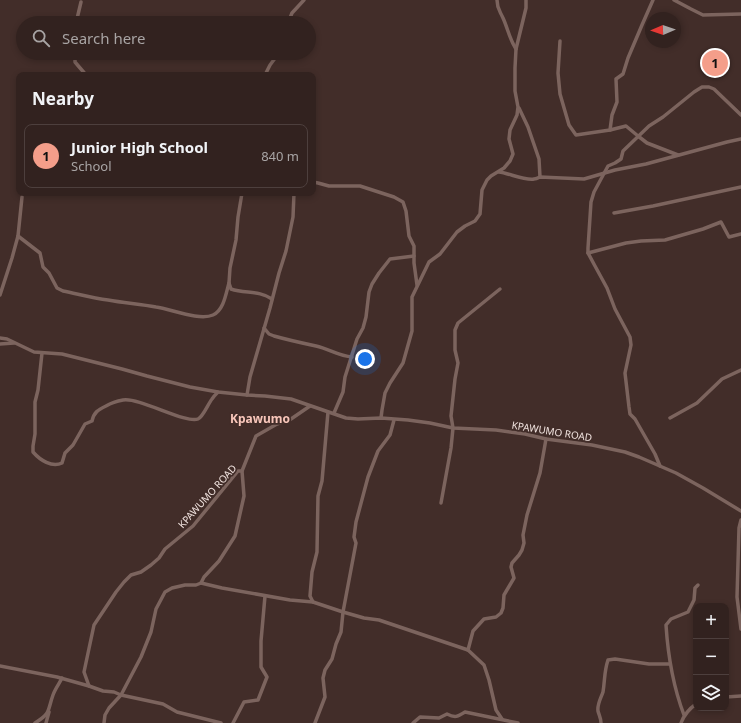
<!DOCTYPE html>
<meta charset="utf-8">
<style>
:root{--surface:#32221f;--page:#3d2f2c;--text:#f1f3f6;--muted:#a8a4a4;--line:#4d3f3d;--accent:#f49e8a}
body{margin:0;font-family:"Noto Sans",sans-serif;background:var(--page);color:var(--text)}
.controls{position:absolute;right:12px;bottom:12px;display:grid;overflow:hidden;border-radius:8px;box-shadow:0 2px 6px #0003}
.controls button{width:36px;height:36px;display:grid;place-items:center;padding:0;border:0;border-bottom:1px solid var(--line);background:var(--surface);color:var(--text);font:20px sans-serif}
.compass{position:absolute;left:645px;top:12px;width:36px;height:36px;border-radius:50%;background:var(--surface);box-shadow:0 2px 6px #0003;rotate:268deg}
.you{position:absolute;left:365px;top:359px;width:14px;height:14px;margin:-10px;border:3px solid #fff;border-radius:50%;background:#1a73e8;box-shadow:0 0 0 6px #1a73e833}
.badge{display:grid;place-items:center;width:26px;height:26px;border-radius:50%;background:var(--accent);color:#111;font-size:13px;font-weight:700}
.pin{position:absolute;translate:-50% -50%;border:2px solid #fff;box-shadow:0 1px 4px #0006}
.list{margin:0;padding:0;list-style:none}
h2{display:flex;justify-content:space-between;align-items:center;height:52px;margin:0;padding:0 16px;font-size:17px}
h2 small{font-size:13px;font-weight:400;color:var(--muted)}
.list li{display:grid;grid-template-columns:26px 1fr auto;gap:12px;align-items:center;box-sizing:border-box;height:64px;margin:0 8px 8px;padding:0 8px;border:1px solid var(--line);border-radius:8px}
.list b{display:block;font-size:15px;white-space:nowrap}
.list p{margin:0;font-size:13px;white-space:nowrap;color:var(--muted)}
.list em{font-size:13px;font-style:normal;color:var(--muted)}
.icon{flex:none;width:22px;height:22px;fill:none;stroke:currentColor;stroke-width:2;stroke-linecap:round;stroke-linejoin:round}
.map{position:relative;flex:none;width:741px;height:723px;overflow:hidden}
.search{position:absolute;background:var(--surface);box-shadow:0 2px 6px #0003;left:16px;top:16px;width:300px;height:44px;display:flex;align-items:center;gap:10px;box-sizing:border-box;padding:0 14px;border-radius:22px;color:var(--muted);font-size:15px}
.panel{position:absolute;background:var(--surface);box-shadow:0 2px 6px #0003;left:16px;top:72px;width:300px;height:124px;border-radius:8px}
.map>svg:first-child{display:block}
.lines{fill:none;stroke-linecap:round;stroke-linejoin:round}
.minor{stroke:#7c645e;stroke-width:3.5}
.labels{text-anchor:middle;dominant-baseline:central;stroke-width:3.5;stroke-linejoin:round;paint-order:stroke}
.street-label{font-size:10px;fill:#f2e4e0;stroke:#422d29}
.quarter-label{font-size:12px;font-weight:bold;fill:#f8c6ba;stroke:#422d29}
</style>
<div class="map">
<svg width="741" height="723" viewBox="0 0 741 723">
<rect width="100%" height="100%" fill="#422d29"/>
<g class="lines">
<g class="minor">
<path d="M497,0C497,9 500,11 503,18C508,29 509,38 516,49"/>
<path d="M674,0L691,9L703,15L741,14"/>
<path d="M76,23L81,2"/>
<path d="M288,23L292,13L304,0"/>
<path d="M560,41L558,73L560,94L569,125L576,135L610,130L626,126L638,136L647,143L678,155"/>
<path d="M75,53V62L86,75"/>
<path d="M265,75L270,65L276,57L288,55L289,53"/>
<path d="M519,108L528,127L539,159L540,177"/>
<path d="M610,130L612,115L617,102L616,79L623,74L628,58L642,25L653,0"/>
<path d="M499,172C508,173 526,181 534,179C536,179 538,178 540,177L584,179L615,170L646,164L727,142L741,139"/>
<path d="M313,182L318,183L329,186H360L394,197L403,202L406,211L409,236L414,246V263L417,285"/>
<path d="M242,193L238,217L236,240L230,268L229,283L231,289C245,294 259,290 272,299"/>
<path d="M614,213L653,206L741,187"/>
<path d="M18,236L40,253L43,267L49,273L57,288L63,291C78,294 93,298 108,300C124,303 140,304 156,307C171,309 199,321 213,315C224,310 226,293 229,283"/>
<path d="M588,253L626,243L641,241L665,240L703,229L721,222L729,237L741,234"/>
<path d="M0,295L12,258L18,236L22,197"/>
<path d="M264,328L269,334L274,336C288,340 302,343 316,346C329,349 339,356 352,357"/>
<path d="M0,338L7,339L34,352L62,354L122,369L147,376L190,387L218,392L247,395L265,396L291,399L346,418L358,419L381,418L408,420L430,423L453,428L496,430L525,434L546,439L592,445L625,452L639,457L676,473L703,488L741,511"/>
<path d="M0,344L14,343"/>
<path d="M42,353L38,390L35,402V434L33,446V452C40,460 52,468 62,463L65,453L73,445L85,424L92,421C94,412 98,410 106,406C111,403 117,401 123,400C139,397 186,424 198,419C203,417 208,404 212,399C214,396 216,394 218,392"/>
<path d="M247,395L250,377L270,308L279,273L286,251L293,217L294,193"/>
<path d="M334,413L343,392L345,377L357,339L363,328L366,317L369,292L372,284L379,273L390,259L414,256"/>
<path d="M381,418L382,410L385,393L390,383L403,363L412,331V297L429,262L440,254L457,232L465,226L475,221L480,214L482,190L487,180L491,176L504,168L510,161L513,154L509,139L510,130L517,115L518,107L515,91V68L516,49L526,8V0"/>
<path d="M670,418L697,403L722,379L741,370"/>
<path d="M660,466L655,454L635,419L630,414L629,407L625,373L631,345L630,337L615,309L607,288L595,266L588,253V248L591,202L594,192L608,166L615,163L621,159L623,151L649,126L663,117L694,92L702,87H709L714,89L741,115"/>
<path d="M441,503L451,448L453,428L451,416L455,379L458,363L455,350V330L458,323L500,289"/>
<path d="M741,520L739,528L737,597L741,629"/>
<path d="M201,583L222,588L290,600L313,602L343,612L364,618L379,620L468,650L484,665L489,680L496,710L502,719"/>
<path d="M313,602L310,596L312,572L317,552L318,496L322,481L328,412"/>
<path d="M468,650L473,631L484,619L496,617L501,613L503,608L504,595L514,578L511,567L512,563L519,555L522,550L524,543L523,535L527,515L540,473L546,439"/>
<path d="M0,666L57,677L89,686L103,691L114,692L121,695L163,704L177,712L221,723"/>
<path d="M89,686L84,672L94,625L116,592L124,582L131,575L141,572L151,565L159,558L165,549L193,526L238,471H242L256,436L277,424L291,419L310,406"/>
<path d="M726,697L741,696"/>
<path d="M684,715C673,686 668,656 666,625L671,619L688,612L694,600L695,588L698,585"/>
<path d="M35,723C51,713 47,712 53,695C55,689 59,684 62,678"/>
<path d="M46,723L49,712"/>
<path d="M104,723L105,715L109,708L121,695L141,657L151,632L156,609L165,592L172,588L185,585H196L201,583L204,577L219,561L235,536L244,496L242,471"/>
<path d="M233,723L244,702L258,700L267,677L261,667V641L265,596"/>
<path d="M315,723L325,697L323,678L325,670L332,659L336,644L341,632L343,612L356,543L354,537L356,522L368,477L378,451L390,435L394,420"/>
<path d="M413,723L420,717L439,718L447,714C455,718 457,717 465,712L518,723"/>
<path d="M601,723C601,718 599,715 598,711C597,704 601,698 603,692C605,680 604,672 608,660L615,659L649,664H670"/>
<path d="M681,723C684,715 689,709 696,704"/>
</g>
</g>
<g class="labels">
<g class="street-label">
<text transform="translate(552 431) rotate(9)">KPAWUMO ROAD</text>
<text transform="translate(207 496) rotate(-48)">KPAWUMO ROAD</text>
</g>
<g class="quarter-label">
<text x="260" y="418">Kpawumo</text>
</g>
</g>
</svg>
<div class="controls">
<button>+</button>
<button>−</button>
<button><svg class="icon" aria-label="layers" viewBox="0 0 24 24"><path d="M12 4l9 5-9 5-9-5zM3 14l9 5 9-5"/></svg></button>
</div>
<svg class="compass" viewBox="-18 -18 36 36"><path d="M0-13l5 13h-10z" fill="#e53935"/><path d="M0 13l5-13h-10z" fill="#a8a4a4"/></svg>
<div class="you"></div>
<div class="pin badge" style="left:715px;top:63px">1</div>
<div class="search"><svg class="icon" aria-label="search" viewBox="0 0 24 24"><circle cx="10" cy="10" r="6"/><path d="M15 15l6 6"/></svg>Search here</div>
<section class="panel">
<h2>Nearby<small></small></h2>
<ul class="list">
<li><span class="badge">1</span><div><b>Junior High School</b><p>School</p></div><em>840 m</em></li>
</ul>
</section>
</div>
